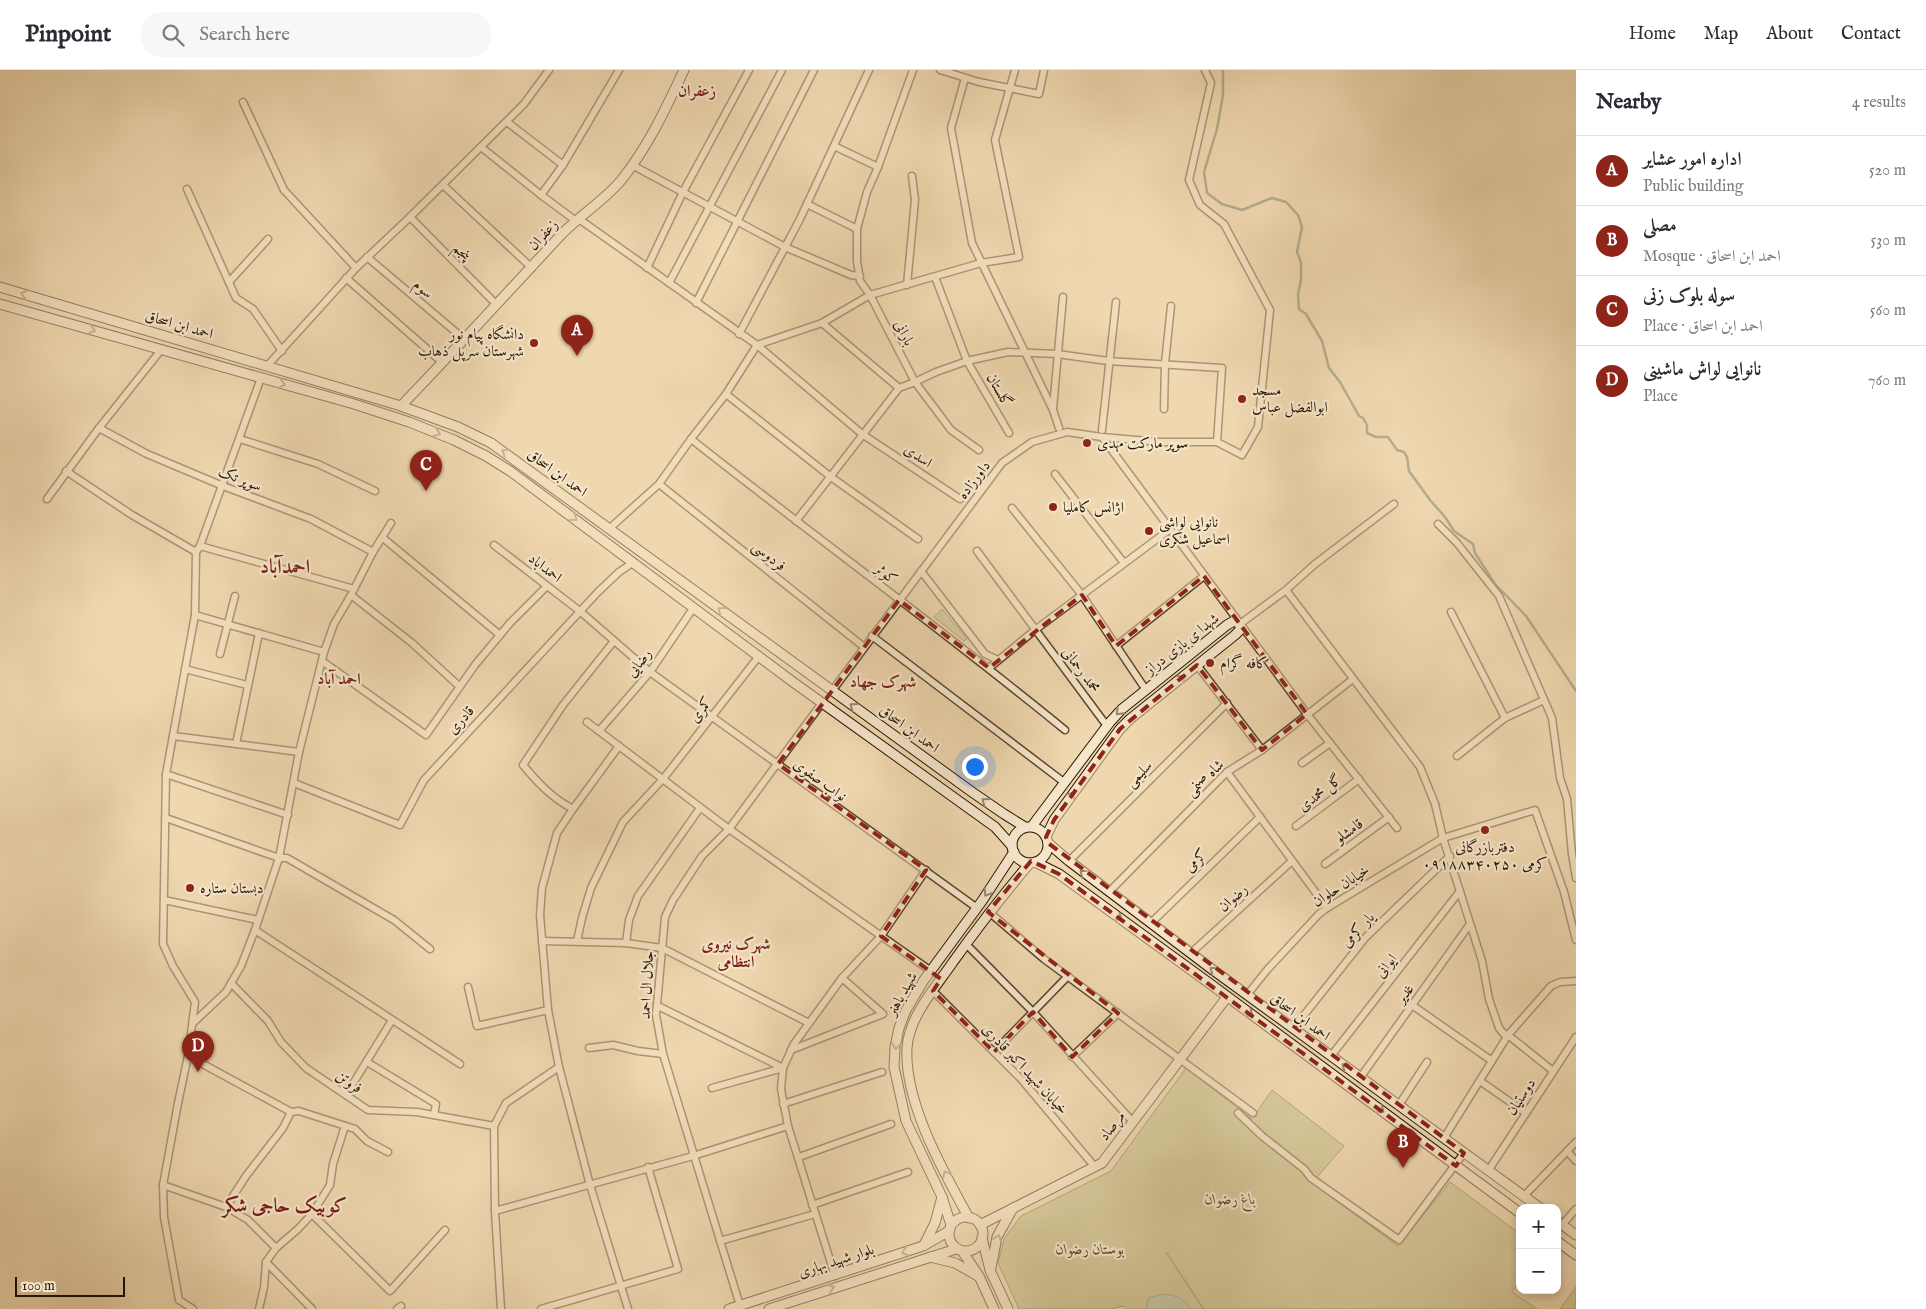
<!DOCTYPE html>
<meta charset="utf-8">
<style>
:root{--surface:#fff;--page:#f7f7f7;--text:#2b2b33;--muted:#7c7c81;--line:#e1e1e2;--accent:#8f2418}
body{margin:0;font-family:"IM FELL English",Amiri,serif;background:var(--page);color:var(--text)}
.controls{position:absolute;right:15px;bottom:15px;display:grid;overflow:hidden;border-radius:10px;box-shadow:0 2px 8px #0003}
.controls button{width:45px;height:45px;display:grid;place-items:center;padding:0;border:0;border-bottom:1px solid var(--line);background:var(--surface);color:var(--text);font:25px sans-serif}
.scale{position:absolute;left:15px;bottom:12px;width:110px;box-sizing:border-box;padding-left:5px;border:2px solid #271700;border-top:0;font-size:14px;line-height:18px;white-space:nowrap;color:#271700;-webkit-text-stroke:4px #f5e5cb;paint-order:stroke}
.you{position:absolute;left:974px;top:696px;width:18px;height:18px;margin:-12px;border:4px solid #fff;border-radius:50%;background:#1a73e8;box-shadow:0 0 0 8px #1a73e833}
.badge{display:grid;place-items:center;width:32px;height:32px;border-radius:50%;background:var(--accent);color:#fff;font-size:16px;font-weight:700}
.pin{position:absolute;translate:-50% -41px;filter:drop-shadow(0 1px 2px #0008)}
.pin::after{content:'';position:absolute;top:26px;width:18px;height:15px;background:inherit;clip-path:polygon(0 0,100% 0,50% 100%)}
.list{margin:0;padding:0;list-style:none}
h2{display:flex;justify-content:space-between;align-items:center;height:65px;margin:0;padding:0 20px;font-size:21px}
h2 small{font-size:16px;font-weight:400;color:var(--muted)}
.list li{display:grid;grid-template-columns:32px 1fr auto;gap:15px;align-items:center;box-sizing:border-box;height:70px;padding:0 20px;border-top:1px solid var(--line)}
.list b{display:block;font-size:19px;white-space:nowrap}
.list p{margin:0;font-size:16px;white-space:nowrap;color:var(--muted)}
.list em{font-size:16px;font-style:normal;color:var(--muted)}
.icon{flex:none;width:28px;height:28px;fill:none;stroke:currentColor;stroke-width:2;stroke-linecap:round;stroke-linejoin:round}
.map{position:relative;flex:none;width:1576px;height:1239px;overflow:hidden}
header{display:flex;align-items:center;gap:30px;box-sizing:border-box;height:70px;padding:0 25px;background:var(--surface);border-bottom:1px solid var(--line)}
header strong{font-size:24px}
nav{display:flex;gap:28px;margin-inline-start:auto;font-size:18px}
.search{width:350px;height:45px;background:var(--page);display:flex;align-items:center;gap:12px;box-sizing:border-box;padding:0 18px;border-radius:20px;color:var(--muted);font-size:19px}
main{display:flex}
aside{flex:1;background:var(--surface)}
.map>svg:first-child{display:block}
.green{fill:#bcbd88;stroke:#726a44}
.water{fill:#9abaa9;stroke:#6c7965}
.lines{fill:none;stroke-linecap:round;stroke-linejoin:round}
.stream{stroke:#6c7965;stroke-width:2.5}
.street-casing{stroke:#59472c;stroke-width:9}
.secondary-casing{stroke:#271700;stroke-width:11}
.street{stroke:#f5e5cb;stroke-width:6}
.secondary{stroke:#f5e5cb;stroke-width:9}
.oneway{stroke:#988870}
.marked{fill:none;stroke:#8f2418;stroke-width:4;stroke-dasharray:10 6;stroke-linejoin:round}
.poi-dot{fill:#8f2418;stroke:#f5e5cb;stroke-width:2}
.labels{text-anchor:middle;dominant-baseline:central;stroke-width:4.5;stroke-linejoin:round;paint-order:stroke}
.street-label{font-size:15px;fill:#271700;stroke:#f5e5cb}
.poi-label{font-size:15px;fill:#271700;stroke:#f5e5cb;text-anchor:start}
.park-label{font-size:15px;font-style:italic;fill:#544929;stroke:#f5e5cb}
.neighbourhood-label{font-size:16px;font-weight:bold;fill:#7a1f14;stroke:#f5e5cb}
.district-label{font-size:20px;font-weight:bold;fill:#7a1f14;stroke:#f5e5cb}
</style>
<header>
<strong>Pinpoint</strong>
<div class="search"><svg class="icon" aria-label="search" viewBox="0 0 24 24"><circle cx="10" cy="10" r="6"/><path d="M15 15l6 6"/></svg>Search here</div>
<nav><a>Home</a><a>Map</a><a>About</a><a>Contact</a></nav>
</header>
<main>
<div class="map">
<svg width="1576" height="1239" viewBox="0 0 1576 1239">
<rect width="100%" height="100%" fill="#efd7af"/>
<filter id="stains"><feTurbulence type="fractalNoise" baseFrequency=".004" numOctaves="4"/><feColorMatrix values="0 0 0 0 .2 0 0 0 0 .09 0 0 0 0 .02 0 0 0 .5 -.17"/></filter>
<radialGradient id="worn" r=".72"><stop offset=".6" stop-color="#630" stop-opacity="0"/><stop offset="1" stop-color="#630" stop-opacity=".3"/></radialGradient>
<g class="green">
<path d="M942,539L967,569L964,571L934,547Z"/>
<path d="M1186,998L1252,1049L1272,1020L1344,1076L1312,1113L1398,1176L1450,1112L1520,1164V1211L1512,1222L1537,1239H1204L1166,1182L1203,1239H1127L1123,1236L1112,1239H1019L998,1193L1004,1169L1021,1146L1111,1101Z"/>
<path d="M1576,1217V1239H1560Z"/>
</g>
<path class="water" d="M1164,1224C1176,1225 1184,1229 1191,1239H1146L1148,1228Z"/>
<g class="lines">
<path class="stream" d="M1223,0V25L1217,59L1204,102L1207,123L1222,134L1242,140L1272,128L1286,132L1298,145L1302,157L1297,182L1301,192V210L1298,224L1299,239L1306,244L1322,271L1329,298L1340,312L1359,346L1363,348L1367,355V363L1376,367H1388L1397,380L1404,382L1407,387L1409,401L1430,430L1445,447L1454,461L1473,474L1475,483L1495,514L1526,546L1576,621"/>
<g class="street-casing">
<g id="street">
<path d="M913,0L878,97L867,122L857,159V191L860,211L870,225L915,312L951,360L979,380"/>
<path d="M940,0L979,12L1039,24L1044,0"/>
<path d="M965,8L951,58L972,173L1053,340L1059,358"/>
<path d="M243,32L284,120L356,198"/>
<path d="M507,52L563,95"/>
<path d="M834,76L878,97"/>
<path d="M481,77L541,125L576,151"/>
<path d="M632,95L785,177L851,205L860,206"/>
<path d="M443,115L532,198"/>
<path d="M187,119L236,228L253,239L282,281"/>
<path d="M541,125L563,95L619,0"/>
<path d="M807,134L857,159"/>
<path d="M410,147L496,234"/>
<path d="M579,149L757,275L862,364L960,429"/>
<path d="M367,187L464,269"/>
<path d="M647,198L683,122L749,0"/>
<path d="M935,207L967,291L1009,363"/>
<path d="M346,208L443,293"/>
<path d="M229,212L268,169"/>
<path d="M669,213L782,0"/>
<path d="M907,215L915,130L912,106"/>
<path d="M696,233L814,0"/>
<path d="M822,253L899,318"/>
<path d="M739,264L800,149L869,0"/>
<path d="M268,295L356,198L410,147L524,34L549,0"/>
<path d="M726,324L831,407L918,469"/>
<path d="M1053,338L1063,227"/>
<path d="M1164,339L1165,293L1171,236"/>
<path d="M99,358L147,384L223,416L311,449L373,482"/>
<path d="M1102,360L1116,232"/>
<path d="M1102,367L1307,644L1397,758"/>
<path d="M240,369L318,394L375,421"/>
<path d="M691,369C815,467 943,560 1065,660"/>
<path d="M66,401L132,445L196,482"/>
<path d="M1055,404L1124,493"/>
<path d="M659,414L864,577"/>
<path d="M47,429L99,358L161,280"/>
<path d="M1012,438L1082,525L1146,620"/>
<path d="M796,451L899,318L915,312L936,302L967,291L1008,282L1057,284L1108,291L1222,298L1217,372"/>
<path d="M1438,454L1457,473L1499,526L1552,648L1560,708L1567,729L1572,784L1576,808"/>
<path d="M610,458L659,414L691,369L726,324L757,275L822,253L870,225L981,193L1019,187L995,70L1015,0"/>
<path d="M383,468L500,565"/>
<path d="M494,475L581,542L650,602L977,838"/>
<path d="M200,476L354,519"/>
<path d="M977,481L1107,656"/>
<path d="M921,501L985,584L998,590"/>
<path d="M1286,520L1420,697L1435,734L1443,768L1482,891L1489,929L1499,958L1504,964L1508,965L1551,916L1560,912L1576,911"/>
<path d="M351,525L412,573L459,616"/>
<path d="M1451,542L1505,648"/>
<path d="M195,545L324,582"/>
<path d="M1240,554L1286,520L1315,494L1394,434"/>
<path d="M872,566L1065,713"/>
<path d="M1116,576L1204,506"/>
<path d="M220,584L235,526"/>
<path d="M322,591L426,665L475,595L510,553L547,516"/>
<path d="M1197,595L1262,680"/>
<path d="M989,598L1035,560L1169,460"/>
<path d="M185,599L247,615"/>
<path d="M832,621L1002,393L1032,372L1067,362L1102,367L1160,372H1217L1242,385L1258,357L1270,240L1224,154L1200,135L1189,110L1211,13L1205,0"/>
<path d="M587,652L729,759L931,901"/>
<path d="M599,661L650,602L694,537"/>
<path d="M173,666L299,682"/>
<path d="M236,674L259,563"/>
<path d="M619,676L573,739L557,763L542,818L540,845L548,940L559,997L590,1115L628,1239"/>
<path d="M1457,686L1505,648L1544,630"/>
<path d="M1302,693L1330,673"/>
<path d="M1227,702L1327,838"/>
<path d="M166,704L288,745"/>
<path d="M294,713L400,755L424,710L598,522L619,502L634,492"/>
<path d="M573,739C552,728 538,713 523,695L563,635L614,571"/>
<path d="M166,748L279,788H287L394,850L430,879"/>
<path d="M1296,756L1359,709"/>
<path d="M1069,791L1227,633"/>
<path d="M1325,794L1389,747"/>
<path d="M1109,822L1227,702L1262,680L1353,609"/>
<path d="M164,830L258,850"/>
<path d="M989,842L1044,889L1253,1043"/>
<path d="M1151,853L1260,747"/>
<path d="M255,860L460,994"/>
<path d="M542,871L626,873L662,878L809,953"/>
<path d="M577,871L582,848L591,818L623,752L663,709L759,586"/>
<path d="M626,873L629,850L638,826L700,738"/>
<path d="M966,874L1033,942L1133,1052"/>
<path d="M1191,883L1292,791"/>
<path d="M231,913L268,951L281,972L306,998L368,1040L417,1042L494,1056"/>
<path d="M468,917L477,956L548,940"/>
<path d="M933,921L1022,1010L1095,1097"/>
<path d="M1247,925L1267,900L1319,844L1327,838L1443,768L1535,740L1564,822L1576,870"/>
<path d="M1412,935L1492,991"/>
<path d="M658,936L783,998"/>
<path d="M193,953L226,922L241,896L255,860L279,788L299,682L324,582L334,554L351,525L373,482L391,453"/>
<path d="M1293,959L1366,867L1450,786"/>
<path d="M589,978L613,975L638,981L663,984"/>
<path d="M791,980L883,944L842,908"/>
<path d="M994,982L1068,906"/>
<path d="M188,986L291,1042L299,1041L355,1059L367,1071L388,1082"/>
<path d="M1331,986L1460,821"/>
<path d="M1072,987L1118,943"/>
<path d="M367,992L436,1034L434,1045"/>
<path d="M1360,1008L1470,854"/>
<path d="M1480,1011L1526,1043"/>
<path d="M712,1018L783,998"/>
<path d="M346,1025L392,950"/>
<path d="M783,1034L882,1002"/>
<path d="M1399,1035L1427,992"/>
<path d="M1238,1043L1262,1066L1304,1099L1311,1108L1399,1170L1464,1083"/>
<path d="M1444,1068L1508,965L1553,1001"/>
<path d="M1567,1081L1576,1091"/>
<path d="M799,1087L891,1054"/>
<path d="M1488,1101L1576,967"/>
<path d="M163,1115L226,1137L248,1150L276,1178"/>
<path d="M1524,1126L1576,1072"/>
<path d="M812,1135L908,1102"/>
<path d="M226,1137L246,1106L283,1058L291,1042"/>
<path d="M495,1141L693,1086L788,1056"/>
<path d="M312,1144L390,1221L445,1160"/>
<path d="M1562,1155L1576,1139"/>
<path d="M720,1171L815,1144"/>
<path d="M266,1192L312,1239"/>
<path d="M835,1206L788,1056L781,1019L783,998L794,974L842,908L881,866L926,800"/>
<path d="M193,1239L179,1230L164,1147L163,1115L178,1033L188,986L195,932L173,896L163,874L166,704L195,545L196,482L200,476L261,308"/>
<path d="M259,1239L264,1217L266,1192L276,1178L298,1159L312,1144L330,1115L333,1094L345,1056"/>
<path d="M397,1239L401,1236"/>
<path d="M501,1239L495,1141L494,1056L506,1033L559,997"/>
<path d="M541,1239L678,1199L648,1097"/>
<path d="M741,1239L663,984L656,945L665,847L673,830L702,786L729,759L822,633"/>
</g>
</g>
<g class="secondary-casing">
<g id="secondary">
<path d="M0,217L401,336L458,357L491,373L972,722L1004,744L1025,757"/>
<path d="M0,234L354,334L409,352L454,370L486,386L510,401L793,612L995,757L1012,776"/>
<path d="M401,336C455,280 507,223 559,167C577,147 607,129 623,108C649,75 666,38 684,0"/>
<path d="M1032,756L1110,652L1122,639L1227,555L1234,551L1240,554V560L1235,565L1130,649L1120,659L1054,750L1046,767"/>
<circle cx="1030" cy="775" r="18"/>
<path d="M1048,773L1069,791L1213,900L1540,1138"/>
<path d="M1035,792L1059,804L1209,913L1520,1143"/>
<circle cx="966" cy="1164" r="17"/>
<path d="M969,1148C943,1101 904,1032 907,978C909,946 936,917 953,892C978,857 1002,826 1030,793"/>
<path d="M1557,1151L1576,1165"/>
<path d="M951,1155L942,1127L906,1051L894,997L895,977L899,958L906,940L924,910L982,831L1014,782"/>
<path d="M980,1155L1102,1093L1227,927"/>
<path d="M982,1168L990,1200L1008,1239"/>
<path d="M1557,1171L1576,1185"/>
<path d="M924,1175L935,1153L942,1127"/>
<path d="M962,1181L979,1206L994,1239"/>
<path d="M930,1187L955,1193L978,1206"/>
<path d="M991,1198L997,1167L1013,1138"/>
<path d="M729,1239L923,1176L949,1161"/>
<path d="M769,1239L956,1179"/>
</g>
</g>
<use href="#street" class="street"/>
<use href="#secondary" class="secondary"/>
</g>
<defs><path id="oneway-chevron" d="M-2-3.5L2.5 0L-2 3.5" fill="none" stroke-width="1.6" stroke-linecap="round" stroke-linejoin="round" transform="scale(1.25)"/></defs>
<g class="oneway">
<use href="#oneway-chevron" transform="translate(24 224) rotate(-164)"/>
<use href="#oneway-chevron" transform="translate(92 260) rotate(16)"/>
<use href="#oneway-chevron" transform="translate(282 314) rotate(15)"/>
<use href="#oneway-chevron" transform="translate(437 363) rotate(22)"/>
<use href="#oneway-chevron" transform="translate(505 382) rotate(-147)"/>
<use href="#oneway-chevron" transform="translate(574 448) rotate(36)"/>
<use href="#oneway-chevron" transform="translate(721 540) rotate(-144)"/>
<use href="#oneway-chevron" transform="translate(1182 608) rotate(-39)"/>
<use href="#oneway-chevron" transform="translate(853 636) rotate(-144)"/>
<use href="#oneway-chevron" transform="translate(1119 642) rotate(135)"/>
<use href="#oneway-chevron" transform="translate(1072 725) rotate(-53)"/>
<use href="#oneway-chevron" transform="translate(985 731) rotate(-144)"/>
<use href="#oneway-chevron" transform="translate(1083 803) rotate(-143)"/>
<use href="#oneway-chevron" transform="translate(987 823) rotate(123)"/>
<use href="#oneway-chevron" transform="translate(1119 848) rotate(36)"/>
<use href="#oneway-chevron" transform="translate(1213 900) rotate(-143)"/>
<use href="#oneway-chevron" transform="translate(1250 944) rotate(37)"/>
<use href="#oneway-chevron" transform="translate(896 976) rotate(98)"/>
<use href="#oneway-chevron" transform="translate(1345 996) rotate(-144)"/>
<use href="#oneway-chevron" transform="translate(1381 1040) rotate(37)"/>
<use href="#oneway-chevron" transform="translate(946 1104) rotate(-115)"/>
<use href="#oneway-chevron" transform="translate(998 1168) rotate(-70)"/>
<use href="#oneway-chevron" transform="translate(905 1182) rotate(161)"/>
<use href="#oneway-chevron" transform="translate(831 1218) rotate(-18)"/>
</g>
<path d="M0 0H1576V1239H0ZM1204,506L1307,644L1262,680L1197,595L1120,659L1054,750L1046,767L1048,773L1464,1083L1456,1096L1059,804L1031,791L988,842L1118,943L1072,987L1033,942L994,982L933,921L941,909L881,866L926,800L778,694L899,530L989,598L1082,525L1116,576Z" fill="#efd7af" fill-opacity=".55" fill-rule="evenodd"/>
<path class="marked" d="M1204,506L1307,644L1262,680L1197,595L1120,659L1054,750L1046,767L1048,773L1464,1083L1456,1096L1059,804L1031,791L988,842L1118,943L1072,987L1033,942L994,982L933,921L941,909L881,866L926,800L778,694L899,530L989,598L1082,525L1116,576Z"/>
<g class="poi-dot">
<circle cx="534" cy="273" r="5"/>
<circle cx="1242" cy="329" r="5"/>
<circle cx="1087" cy="373" r="5"/>
<circle cx="1053" cy="437" r="5"/>
<circle cx="1149" cy="461" r="5"/>
<circle cx="1210" cy="593" r="5"/>
<circle cx="1485" cy="760" r="5"/>
<circle cx="190" cy="818" r="5"/>
</g>
<g class="labels">
<g class="street-label">
<text transform="translate(543 165) rotate(-47)">زعفران</text>
<text transform="translate(462 182) rotate(46)">پنجم</text>
<text transform="translate(423 219) rotate(40)">سوم</text>
<text transform="translate(179 255) rotate(16)">احمد ابن اسحاق</text>
<text transform="translate(904 263) rotate(63)">بارانی</text>
<text transform="translate(999 320) rotate(60)">گلستان</text>
<text transform="translate(918 386) rotate(34)">اسدی</text>
<text transform="translate(557 403) rotate(36)">احمد ابن اسحاق</text>
<text transform="translate(240 409) rotate(21)">سوپر تک</text>
<text transform="translate(974 410) rotate(-53)">داورزاده</text>
<text transform="translate(769 486) rotate(39)">فردوسی</text>
<text transform="translate(545 498) rotate(38)">احمداباد</text>
<text transform="translate(886 504) rotate(37)">کوثر</text>
<text transform="translate(1182 574) rotate(-38)">شهدا ی بازی دراز</text>
<text transform="translate(639 593) rotate(-52)">رضایی</text>
<text transform="translate(1081 600) rotate(53)">محمد رحمانی</text>
<text transform="translate(701 640) rotate(-52)">کمری</text>
<text transform="translate(461 650) rotate(-48)">قادری</text>
<text transform="translate(909 659) rotate(36)">احمد ابن اسحاق</text>
<text transform="translate(1139 704) rotate(-45)">سلیمی</text>
<text transform="translate(1205 708) rotate(-43)">شاه صنمی</text>
<text transform="translate(820 710) rotate(36)">نواب صفوی</text>
<text transform="translate(1320 723) rotate(-37)">گل محمدی</text>
<text transform="translate(1349 761) rotate(-36)">قامشلو</text>
<text transform="translate(1196 791) rotate(-44)">کرمی</text>
<text transform="translate(1341 816) rotate(-33)">خیابان حلوان</text>
<text transform="translate(1233 828) rotate(-42)">رضوان</text>
<text transform="translate(1358 860) rotate(-48)">یار کرمی</text>
<text transform="translate(1386 896) rotate(-52)">ایوانی</text>
<text transform="translate(647 915) rotate(-87)">جلال ال احمد</text>
<text transform="translate(902 924) rotate(-61)">شهید باهنر</text>
<text transform="translate(1405 924) rotate(-54)">غدیر</text>
<text transform="translate(1300 947) rotate(36)">احمد ابن اسحاق</text>
<text transform="translate(1025 999) rotate(47)">خیابان شهید اکبر قادری</text>
<text transform="translate(349 1012) rotate(34)">فروتن</text>
<text transform="translate(1521 1027) rotate(-57)">دوستیان</text>
<text transform="translate(1112 1056) rotate(-53)">مرصاد</text>
<text transform="translate(836 1191) rotate(-18)">بلوار شهید بهاری</text>
</g>
<g class="poi-label">
<text x="524" y="264" text-anchor="end">دانشگاه پیام نور<tspan x="524" dy="17">شهرستان سرپل ذهاب</tspan></text>
<text x="1252" y="320">مسجد<tspan x="1252" dy="17">ابوالفضل عباس</tspan></text>
<text x="1097" y="373">سوپر مارکت مهدی</text>
<text x="1063" y="437">اژانس کاملیا</text>
<text x="1159" y="452">نانوایی لواشی<tspan x="1159" dy="17">اسماعیل شکری</tspan></text>
<text x="1220" y="593">کافه گرام</text>
<text x="1485" y="777" text-anchor="middle">دفتربازرگانی<tspan x="1485" dy="17">کرمی ۰۹۱۸۸۳۴۰۲۵۰</tspan></text>
<text x="200" y="818">دبستان ستاره</text>
</g>
<g class="park-label">
<text x="1230" y="1129">باغ رضوان</text>
<text x="1090" y="1179">بوستان رضوان</text>
</g>
<g class="neighbourhood-label">
<text x="697" y="22">زعفران</text>
<text x="339" y="610">احمد آباد</text>
<text x="883" y="613">شهرک جهاد</text>
<text x="736" y="875">شهرک نیروی<tspan x="736" dy="18">انتظامی</tspan></text>
</g>
<g class="district-label">
<text x="285" y="497">احمدآباد</text>
<text x="285" y="1136">کوبیک حاجی شکر</text>
</g>
</g>
<rect width="100%" height="100%" filter="url(#stains)"/>
<rect width="100%" height="100%" fill="url(#worn)"/>
</svg>
<div class="controls">
<button>+</button>
<button>−</button>
</div>
<div class="scale">100 m</div>
<div class="you"></div>
<div class="pin badge" style="left:577px;top:286px">A</div>
<div class="pin badge" style="left:1403px;top:1098px">B</div>
<div class="pin badge" style="left:426px;top:421px">C</div>
<div class="pin badge" style="left:198px;top:1002px">D</div>
</div>
<aside>
<h2>Nearby<small>4 results</small></h2>
<ul class="list">
<li><span class="badge">A</span><div><b>اداره امور عشایر</b><p>Public building</p></div><em>520 m</em></li>
<li><span class="badge">B</span><div><b>مصلی</b><p>Mosque · احمد ابن اسحاق</p></div><em>530 m</em></li>
<li><span class="badge">C</span><div><b>سوله بلوک زنی</b><p>Place · احمد ابن اسحاق</p></div><em>560 m</em></li>
<li><span class="badge">D</span><div><b>نانوایی لواش ماشینی</b><p>Place</p></div><em>760 m</em></li>
</ul>
</aside>
</main>
